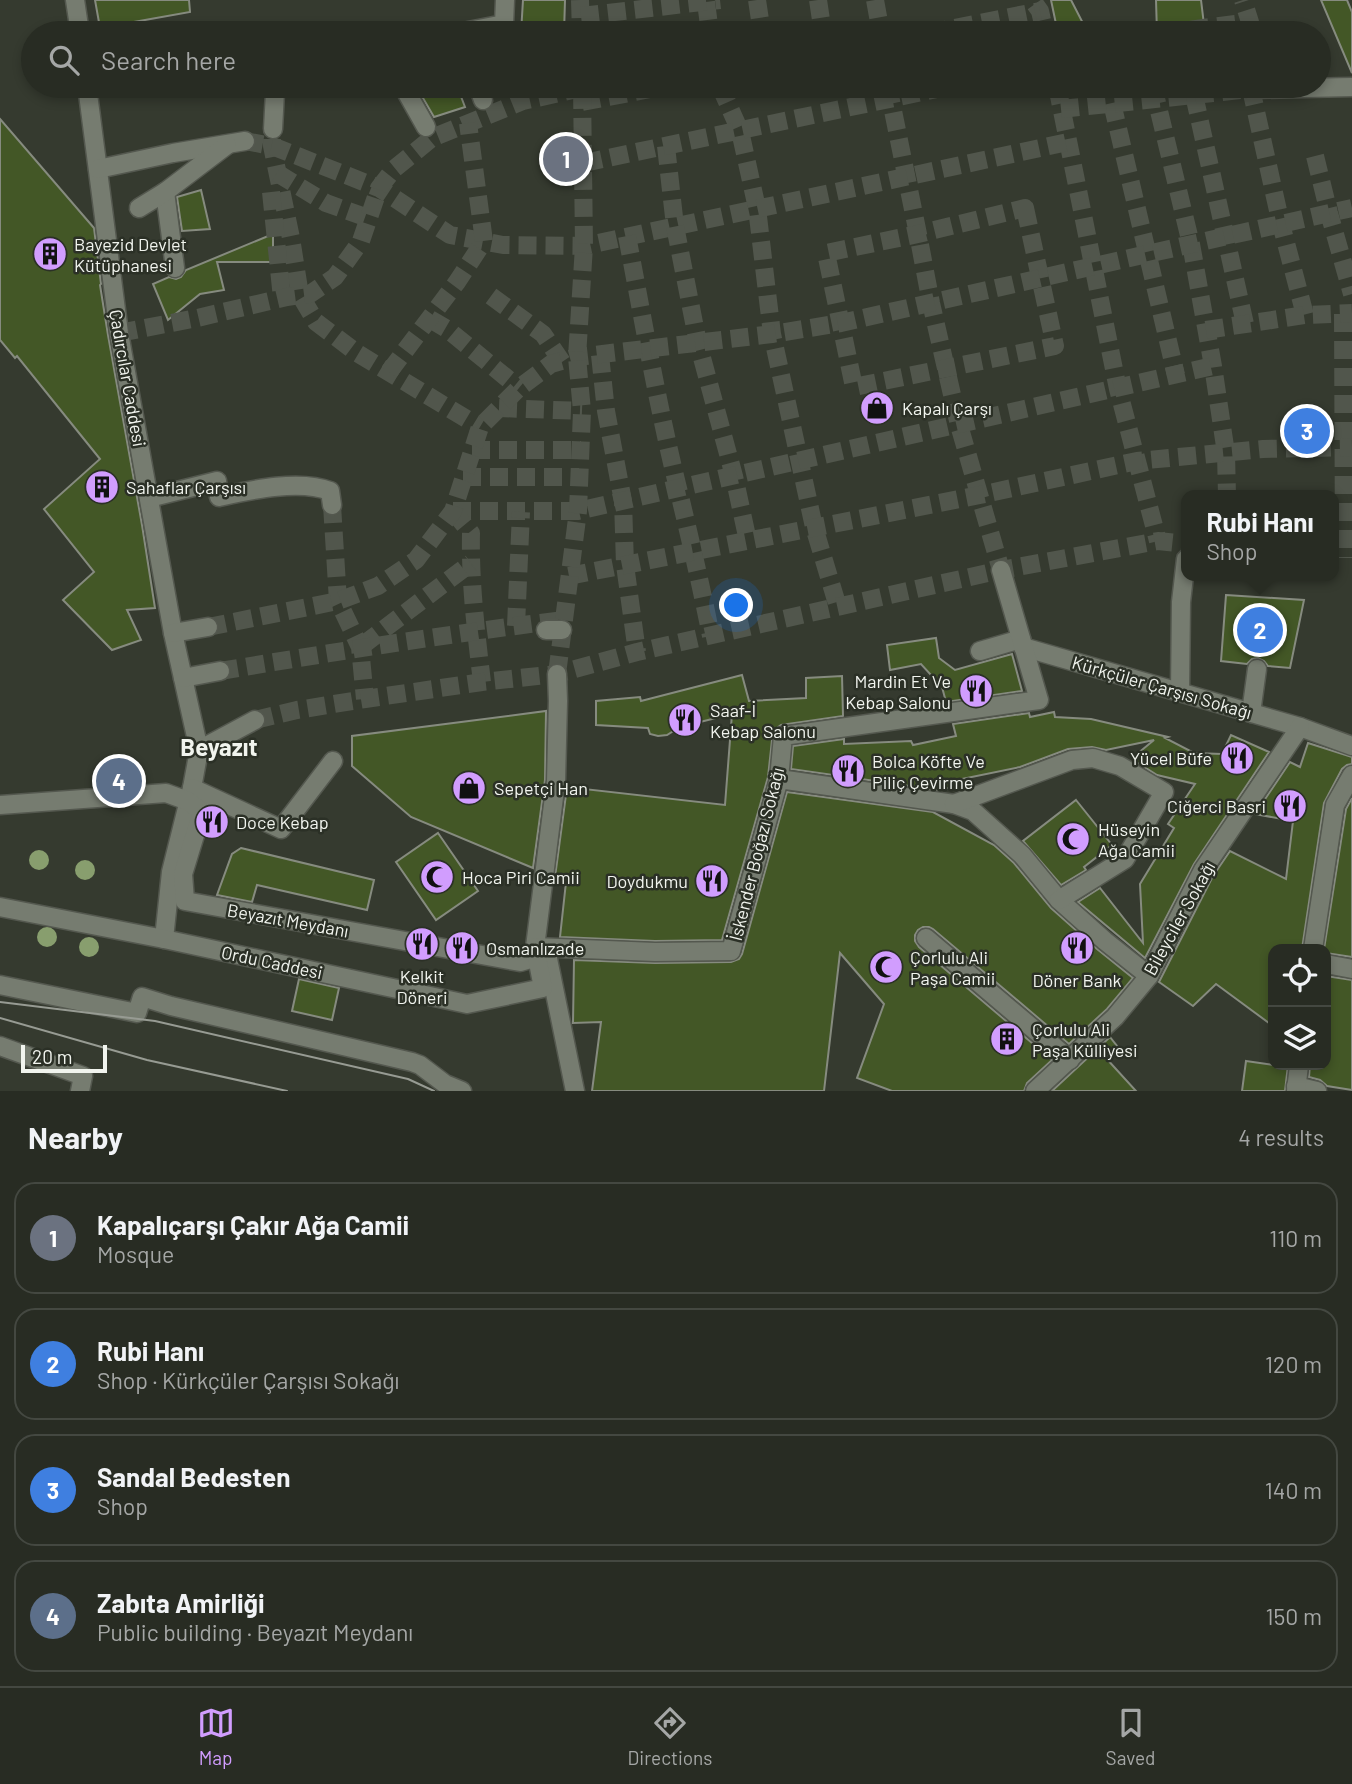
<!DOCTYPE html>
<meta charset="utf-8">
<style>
:root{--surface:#282c23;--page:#30342b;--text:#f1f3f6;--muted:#a5a7a6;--line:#444841;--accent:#d19dfe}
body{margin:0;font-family:Barlow,sans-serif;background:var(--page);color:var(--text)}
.controls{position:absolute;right:21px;bottom:21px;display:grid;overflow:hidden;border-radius:14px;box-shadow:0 4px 10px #0003}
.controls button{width:63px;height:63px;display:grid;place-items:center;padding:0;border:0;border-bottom:2px solid var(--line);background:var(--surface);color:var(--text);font:35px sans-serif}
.scale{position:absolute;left:21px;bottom:18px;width:86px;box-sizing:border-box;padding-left:7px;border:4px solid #f1f4ee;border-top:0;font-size:19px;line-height:24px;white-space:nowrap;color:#f1f4ee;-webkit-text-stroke:5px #2b3026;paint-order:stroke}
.you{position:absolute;left:737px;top:606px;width:24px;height:24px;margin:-18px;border:5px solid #fff;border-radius:50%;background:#1a73e8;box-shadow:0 0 0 10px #1a73e833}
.badge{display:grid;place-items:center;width:46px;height:46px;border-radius:50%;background:var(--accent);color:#fff;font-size:23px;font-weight:700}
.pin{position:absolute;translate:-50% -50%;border:4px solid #fff;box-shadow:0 2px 7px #0006}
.popup{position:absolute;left:1181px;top:490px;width:158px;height:91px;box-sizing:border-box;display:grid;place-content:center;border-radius:14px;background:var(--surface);filter:drop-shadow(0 2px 5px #0005);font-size:23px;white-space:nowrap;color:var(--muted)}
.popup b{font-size:26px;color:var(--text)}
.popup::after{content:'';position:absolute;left:50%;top:100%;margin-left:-14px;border:14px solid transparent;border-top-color:var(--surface)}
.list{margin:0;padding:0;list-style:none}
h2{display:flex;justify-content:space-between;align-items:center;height:91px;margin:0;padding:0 28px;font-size:30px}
h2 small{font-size:23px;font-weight:400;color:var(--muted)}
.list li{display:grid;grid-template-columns:46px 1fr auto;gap:21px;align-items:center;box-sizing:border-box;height:112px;margin:0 14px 14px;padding:0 14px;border:2px solid var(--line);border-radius:21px}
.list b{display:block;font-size:26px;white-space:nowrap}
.list p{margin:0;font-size:23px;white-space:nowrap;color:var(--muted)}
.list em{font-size:23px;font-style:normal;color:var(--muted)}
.icon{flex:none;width:38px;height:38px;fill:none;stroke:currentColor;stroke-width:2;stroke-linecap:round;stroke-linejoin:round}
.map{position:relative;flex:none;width:1352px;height:1091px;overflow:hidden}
.search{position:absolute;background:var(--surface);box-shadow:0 4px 10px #0003;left:21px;right:21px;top:21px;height:77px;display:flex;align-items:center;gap:18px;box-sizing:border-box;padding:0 24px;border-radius:38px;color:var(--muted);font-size:26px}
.sheet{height:595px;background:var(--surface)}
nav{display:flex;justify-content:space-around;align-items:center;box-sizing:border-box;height:98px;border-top:2px solid var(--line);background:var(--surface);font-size:19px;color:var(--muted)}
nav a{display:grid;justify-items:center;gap:4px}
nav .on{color:var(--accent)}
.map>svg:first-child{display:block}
.building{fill:#435726;stroke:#868b7f;stroke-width:2}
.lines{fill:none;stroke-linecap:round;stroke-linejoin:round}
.minor-tunnel{stroke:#51564c;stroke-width:18;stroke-dasharray:18 9;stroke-linecap:butt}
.minor-casing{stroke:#54584f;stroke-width:21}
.minor{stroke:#767c70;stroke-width:18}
.tram{stroke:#979b93;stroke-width:2}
.tree{fill:#889e6e}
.labels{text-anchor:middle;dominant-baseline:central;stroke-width:5;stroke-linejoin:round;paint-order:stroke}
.poi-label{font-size:18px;fill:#f1f4ee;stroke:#2b3026;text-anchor:start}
.street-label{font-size:18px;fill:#f1f4ee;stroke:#2b3026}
.district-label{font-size:24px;font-weight:bold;fill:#f1f4ee;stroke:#2b3026}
</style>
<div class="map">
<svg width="1352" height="1091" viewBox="0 0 1352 1091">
<rect width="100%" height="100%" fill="#353a2f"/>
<g class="building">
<path d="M95,0H189L190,12L100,28Z"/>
<path d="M523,0H565L564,33H521Z"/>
<path d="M1051,0H1071L1088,33H1060L1056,24Z"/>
<path d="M1156,0H1201L1205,33H1157Z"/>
<path d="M1321,0H1347L1352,12V73Z"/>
<path d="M416,86H457L465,107L434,117Z"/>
<path d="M0,119L94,228L101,284L100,285L108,335L142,525L155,608L127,610L141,640L112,650L63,600L94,572L44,509L100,459L17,356L15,358L0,340Z"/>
<path d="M201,190L210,229L182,231L177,197Z"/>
<path d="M273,234V262H217L224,290L200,294L168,320L153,284L169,277L176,279L181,277L186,270Z"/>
<path d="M1226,595L1304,600L1290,668L1268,666L1264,661L1258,658L1252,659L1247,664L1221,661Z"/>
<path d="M936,638L939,658L955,670L1012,654L1022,691L946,702L942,687L921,664L890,670L887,645Z"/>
<path d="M742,675L749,701L806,698V678L842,676L843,716L781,725L773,731L768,777L722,940L655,941L560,937L566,882L555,877L567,787L725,805L732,714L680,727L667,735L658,736L650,734L648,728L596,725V701L640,697L641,701Z"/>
<path d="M546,711L545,780L533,868L411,817L352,766V736Z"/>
<path d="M1054,712L1055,717L1091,719L1168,737L1165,738L1194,753L1222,754L1231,735L1269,752L1194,864L1145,958L1078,902L1100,888L1143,943L1140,884L1174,828L1168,824L1195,784L1157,775L1135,761L1137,754L1154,740L1106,750L1092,747L1068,749L1020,767L952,781L953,787L938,790L791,769L793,746L844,739V744L911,741L913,745L956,736L953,724L1029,713L1030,717Z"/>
<path d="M1308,743L1352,757V764L1347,765L1342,769L1324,803L1302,949H1273V1026L1216,984L1193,1006L1159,982L1213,876L1230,851L1286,879L1293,821L1255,814L1290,762L1300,767Z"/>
<path d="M787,792L933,812L994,845L1014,863L1051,908L1097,949L1133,978L1107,1009L1069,1044L933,929L929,927H923L918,930L915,935V941L919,947L1052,1060L1027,1083L1024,1091H892L857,1078L884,1004L840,953L824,1091H592L601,1022L573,1023L574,960L655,963L731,962L739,959L742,954Z"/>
<path d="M1352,798V957L1326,953L1324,949L1346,809Z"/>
<path d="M1076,800L1112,845L1084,867L1086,870L1061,885L1023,841Z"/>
<path d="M438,833L478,891L436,920L396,862Z"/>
<path d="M241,848L374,880L367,910L257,885L252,902L217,895L232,854Z"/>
<path d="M1326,976L1352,980V1090L1327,1086L1320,1080L1309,1077L1310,1065H1326Z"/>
<path d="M299,979L339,988L332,1020L292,1011Z"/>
<path d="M1110,1037L1117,1046L1105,1057L1136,1091H1052Z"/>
<path d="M1246,1061L1273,1065H1288L1285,1091H1242Z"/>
</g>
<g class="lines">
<g class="minor-tunnel">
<path d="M580,0L581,33"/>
<path d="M757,0L762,33"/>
<path d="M818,0L823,33"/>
<path d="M875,0L881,33"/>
<path d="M706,2L710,33"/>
<path d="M1035,4L1040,11L1045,33"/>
<path d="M581,16L720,0"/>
<path d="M929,33L1040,11"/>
<path d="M1164,33L1250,22L1243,0"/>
<path d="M720,86L740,131L757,208L772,334L814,527L838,607"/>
<path d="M888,86L918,234L931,303L959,425L1001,570"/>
<path d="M1057,86L1118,389L1158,541"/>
<path d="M1153,86L1191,244L1213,366L1226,453L1227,495"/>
<path d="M1194,95L1245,324"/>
<path d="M582,102L666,86"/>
<path d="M1112,103L1176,375"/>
<path d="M1061,109L1251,89L1281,224L1305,315"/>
<path d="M272,139V146L291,238L300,295L316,322L357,353L480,427"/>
<path d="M245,141L272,146L379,188L450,235L503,245L584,246L1068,142"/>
<path d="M666,146L675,226L698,343L734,476L748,541"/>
<path d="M1315,156L1329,213L1352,294"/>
<path d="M584,163L951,86"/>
<path d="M277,173L326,203L368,218"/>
<path d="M271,192L282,298"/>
<path d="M1025,208L1055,346L854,387L826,253L918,234Z"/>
<path d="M627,236C643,319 657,402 677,484C689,534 701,585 711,636"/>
<path d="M491,296L543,334L562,362"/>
<path d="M1343,314L1344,558"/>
<path d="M430,319L447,329L519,388"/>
<path d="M1206,330L1305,315L1352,313"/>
<path d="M119,333L197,318L287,297L310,294L335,277L361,241L379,188L394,169L432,138L523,101L582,88"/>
<path d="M600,355L606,411L623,501L625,565L637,652"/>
<path d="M389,372L457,282L484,241L468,123"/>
<path d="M499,408L582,411"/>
<path d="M472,450H581"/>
<path d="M463,477H579"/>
<path d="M332,505L338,601L360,647L365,699"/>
<path d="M453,511H578L1213,366"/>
<path d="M453,511L471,533C470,583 476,632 482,682"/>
<path d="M569,576L980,495L1137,461L1263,449L1352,447"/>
<path d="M516,626L521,512"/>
<path d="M208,627L338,601L378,586L416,560L453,511L480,427L519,388L551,364L577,357L772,334L841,323L1352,208"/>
<path d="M363,645L471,563"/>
<path d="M220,671C334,652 448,634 563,620"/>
<path d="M557,674L578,511L582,411L577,357L584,246L582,86"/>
<path d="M255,720L297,710L365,699L482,682L557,674L637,652L1001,570L1158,541L1186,544"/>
</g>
<g class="minor-casing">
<g id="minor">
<path d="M75,0L80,33"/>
<path d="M458,33L504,24L505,0"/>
<path d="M87,86L119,333L173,633L199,750L192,788L171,872L164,939"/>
<path d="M403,86L426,127"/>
<path d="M478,86L483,100"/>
<path d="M1251,89L1352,87"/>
<path d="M273,129L275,92L279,86"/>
<path d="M98,169L173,153L245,141"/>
<path d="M165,192L175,268"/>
<path d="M139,208L165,192L227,145"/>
<path d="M149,498L217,481L219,497C251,490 299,479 330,491L332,505"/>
<path d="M546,630H562"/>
<path d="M173,633L208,627"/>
<path d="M1023,647L1300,727L1352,746"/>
<path d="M980,651L1021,639"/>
<path d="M183,678L220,671"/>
<path d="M1180,692L1181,602L1186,559"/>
<path d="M1251,713L1257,669"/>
<path d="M199,750L255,720"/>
<path d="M779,779L954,804L973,811L1022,855L1059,900L1105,941L1149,976"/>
<path d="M192,788L281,829L333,761"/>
<path d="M954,804L1072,760L1093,758L1120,766L1164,792L1125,859L1059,900"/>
<path d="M0,805L166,793L188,801L202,812L183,874L185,901L520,962L547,954L575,1091"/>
<path d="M0,907L164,939L467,1004L543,988L535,947L556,781L558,701L557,674"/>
<path d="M926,938L1070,1060"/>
<path d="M535,947L655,952L731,951L779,779L783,736L1039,700L1001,570"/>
<path d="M1313,949L1335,805L1352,775"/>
<path d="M1326,964L1352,969"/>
<path d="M0,985L137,1013L142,997L171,1006L412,1062L420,1065L445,1084L462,1091"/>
<path d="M0,1046L83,1076L80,1091"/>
<path d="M1296,1086L1317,1091"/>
<path d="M1035,1091L1115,1017L1149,976L1203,870L1300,727"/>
<path d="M1296,1091L1299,1065"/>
</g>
</g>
<use href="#minor" class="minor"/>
<g class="tram">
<path d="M0,1002L155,1021L408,1079L434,1091"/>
<path d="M0,1018L147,1060L287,1091"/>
</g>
</g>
<g class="tree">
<circle cx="39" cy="860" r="10"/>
<circle cx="85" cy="870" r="10"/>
<circle cx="47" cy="937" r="10"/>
<circle cx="89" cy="947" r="10"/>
</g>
<defs>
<g id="building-disc" transform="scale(1.75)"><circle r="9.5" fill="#d19dfe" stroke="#2b3026"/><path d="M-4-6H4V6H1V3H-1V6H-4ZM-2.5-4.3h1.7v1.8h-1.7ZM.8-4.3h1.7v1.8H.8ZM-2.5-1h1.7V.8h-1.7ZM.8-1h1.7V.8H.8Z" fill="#111"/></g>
<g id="shop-disc" transform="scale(1.75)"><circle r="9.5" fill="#d19dfe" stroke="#2b3026"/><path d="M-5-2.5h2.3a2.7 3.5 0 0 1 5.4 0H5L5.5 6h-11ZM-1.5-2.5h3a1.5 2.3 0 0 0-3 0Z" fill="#111"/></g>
<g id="restaurant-disc" transform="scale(1.75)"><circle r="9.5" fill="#d19dfe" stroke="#2b3026"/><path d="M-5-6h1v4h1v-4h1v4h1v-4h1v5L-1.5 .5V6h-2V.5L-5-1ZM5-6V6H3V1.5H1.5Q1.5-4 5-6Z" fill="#111"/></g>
<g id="mosque-disc" transform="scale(1.75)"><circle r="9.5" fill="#d19dfe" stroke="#2b3026"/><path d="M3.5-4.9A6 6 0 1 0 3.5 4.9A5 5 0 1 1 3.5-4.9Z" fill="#111"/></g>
</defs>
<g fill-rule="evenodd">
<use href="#building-disc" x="50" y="254"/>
<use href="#shop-disc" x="877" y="408"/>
<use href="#building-disc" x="102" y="487"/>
<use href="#restaurant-disc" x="976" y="691"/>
<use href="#restaurant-disc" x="685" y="720"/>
<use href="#restaurant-disc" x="1237" y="758"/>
<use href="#restaurant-disc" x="848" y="771"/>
<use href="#shop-disc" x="469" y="788"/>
<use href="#restaurant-disc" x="1290" y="806"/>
<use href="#restaurant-disc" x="212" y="822"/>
<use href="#mosque-disc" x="1073" y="839"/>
<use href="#mosque-disc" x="437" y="877"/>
<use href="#restaurant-disc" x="712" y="881"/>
<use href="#restaurant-disc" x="422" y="944"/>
<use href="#restaurant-disc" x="462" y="948"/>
<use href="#restaurant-disc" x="1077" y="948"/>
<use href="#mosque-disc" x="886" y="967"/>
<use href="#building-disc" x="1007" y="1039"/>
</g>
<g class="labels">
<g class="poi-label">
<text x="74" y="244">Bayezid Devlet<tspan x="74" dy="21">Kütüphanesi</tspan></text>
<text x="902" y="408">Kapalı Çarşı</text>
<text x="126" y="487">Sahaflar Çarşısı</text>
<text x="951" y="681" text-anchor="end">Mardin Et Ve<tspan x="951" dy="21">Kebap Salonu</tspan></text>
<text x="710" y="710">Saaf-İ<tspan x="710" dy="21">Kebap Salonu</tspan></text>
<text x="1212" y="758" text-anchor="end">Yücel Büfe</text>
<text x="872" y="761">Bolca Köfte Ve<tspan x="872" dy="21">Piliç Çevirme</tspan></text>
<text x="494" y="788">Sepetçi Han</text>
<text x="1266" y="806" text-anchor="end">Ciğerci Basri</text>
<text x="236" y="822">Doce Kebap</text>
<text x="1098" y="829">Hüseyin<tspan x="1098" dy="21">Ağa Camii</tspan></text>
<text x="462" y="877">Hoca Piri Camii</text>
<text x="688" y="881" text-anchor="end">Doydukmu</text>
<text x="486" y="948">Osmanlızade</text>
<text x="910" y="957">Çorlulu Ali<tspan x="910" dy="21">Paşa Camii</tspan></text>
<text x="422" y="976" text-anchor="middle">Kelkit<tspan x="422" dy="21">Döneri</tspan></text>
<text x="1077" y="980" text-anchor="middle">Döner Bank</text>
<text x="1032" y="1029">Çorlulu Ali<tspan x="1032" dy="21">Paşa Külliyesi</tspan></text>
</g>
<g class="street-label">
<text transform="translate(128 378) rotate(80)">Çadırcılar Caddesi</text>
<text transform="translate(1162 687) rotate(16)">Kürkçüler Çarşısı Sokağı</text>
<text transform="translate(756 854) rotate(-76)">İskender Boğazı Sokağı</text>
<text transform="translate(1179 918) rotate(-61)">Bileyciler Sokağı</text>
<text transform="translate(288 920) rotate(10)">Beyazıt Meydanı</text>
<text transform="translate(272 962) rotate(12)">Ordu Caddesi</text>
</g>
<g class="district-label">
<text x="219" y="746">Beyazıt</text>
</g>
</g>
</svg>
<div class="controls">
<button><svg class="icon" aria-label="locate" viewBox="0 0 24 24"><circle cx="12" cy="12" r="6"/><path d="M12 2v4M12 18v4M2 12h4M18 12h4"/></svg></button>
<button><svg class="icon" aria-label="layers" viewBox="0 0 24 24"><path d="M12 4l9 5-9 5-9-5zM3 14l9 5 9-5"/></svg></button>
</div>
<div class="scale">20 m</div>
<div class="you"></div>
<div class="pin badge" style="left:566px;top:159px;background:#6b7280">1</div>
<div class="pin badge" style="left:1260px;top:630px;background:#3f7fe0">2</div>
<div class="popup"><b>Rubi Hanı</b>Shop</div>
<div class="pin badge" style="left:1307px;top:431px;background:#3f7fe0">3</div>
<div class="pin badge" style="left:119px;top:781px;background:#5c6f8a">4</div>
<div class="search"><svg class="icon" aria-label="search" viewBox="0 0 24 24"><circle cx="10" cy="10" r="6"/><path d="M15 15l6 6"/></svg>Search here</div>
</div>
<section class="sheet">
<h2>Nearby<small>4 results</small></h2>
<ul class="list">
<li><span class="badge" style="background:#6b7280">1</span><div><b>Kapalıçarşı Çakır Ağa Camii</b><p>Mosque</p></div><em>110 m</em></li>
<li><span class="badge" style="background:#3f7fe0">2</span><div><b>Rubi Hanı</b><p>Shop · Kürkçüler Çarşısı Sokağı</p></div><em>120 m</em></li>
<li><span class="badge" style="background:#3f7fe0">3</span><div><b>Sandal Bedesten</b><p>Shop</p></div><em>140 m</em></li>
<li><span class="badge" style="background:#5c6f8a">4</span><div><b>Zabıta Amirliği</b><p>Public building · Beyazıt Meydanı</p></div><em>150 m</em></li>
</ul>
</section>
<nav>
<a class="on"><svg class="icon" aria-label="map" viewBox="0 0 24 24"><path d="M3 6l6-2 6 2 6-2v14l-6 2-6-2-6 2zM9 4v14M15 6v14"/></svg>Map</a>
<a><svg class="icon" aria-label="directions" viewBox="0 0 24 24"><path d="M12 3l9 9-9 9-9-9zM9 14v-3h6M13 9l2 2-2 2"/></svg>Directions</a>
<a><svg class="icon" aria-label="saved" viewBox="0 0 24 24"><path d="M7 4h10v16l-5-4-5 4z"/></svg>Saved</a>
</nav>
